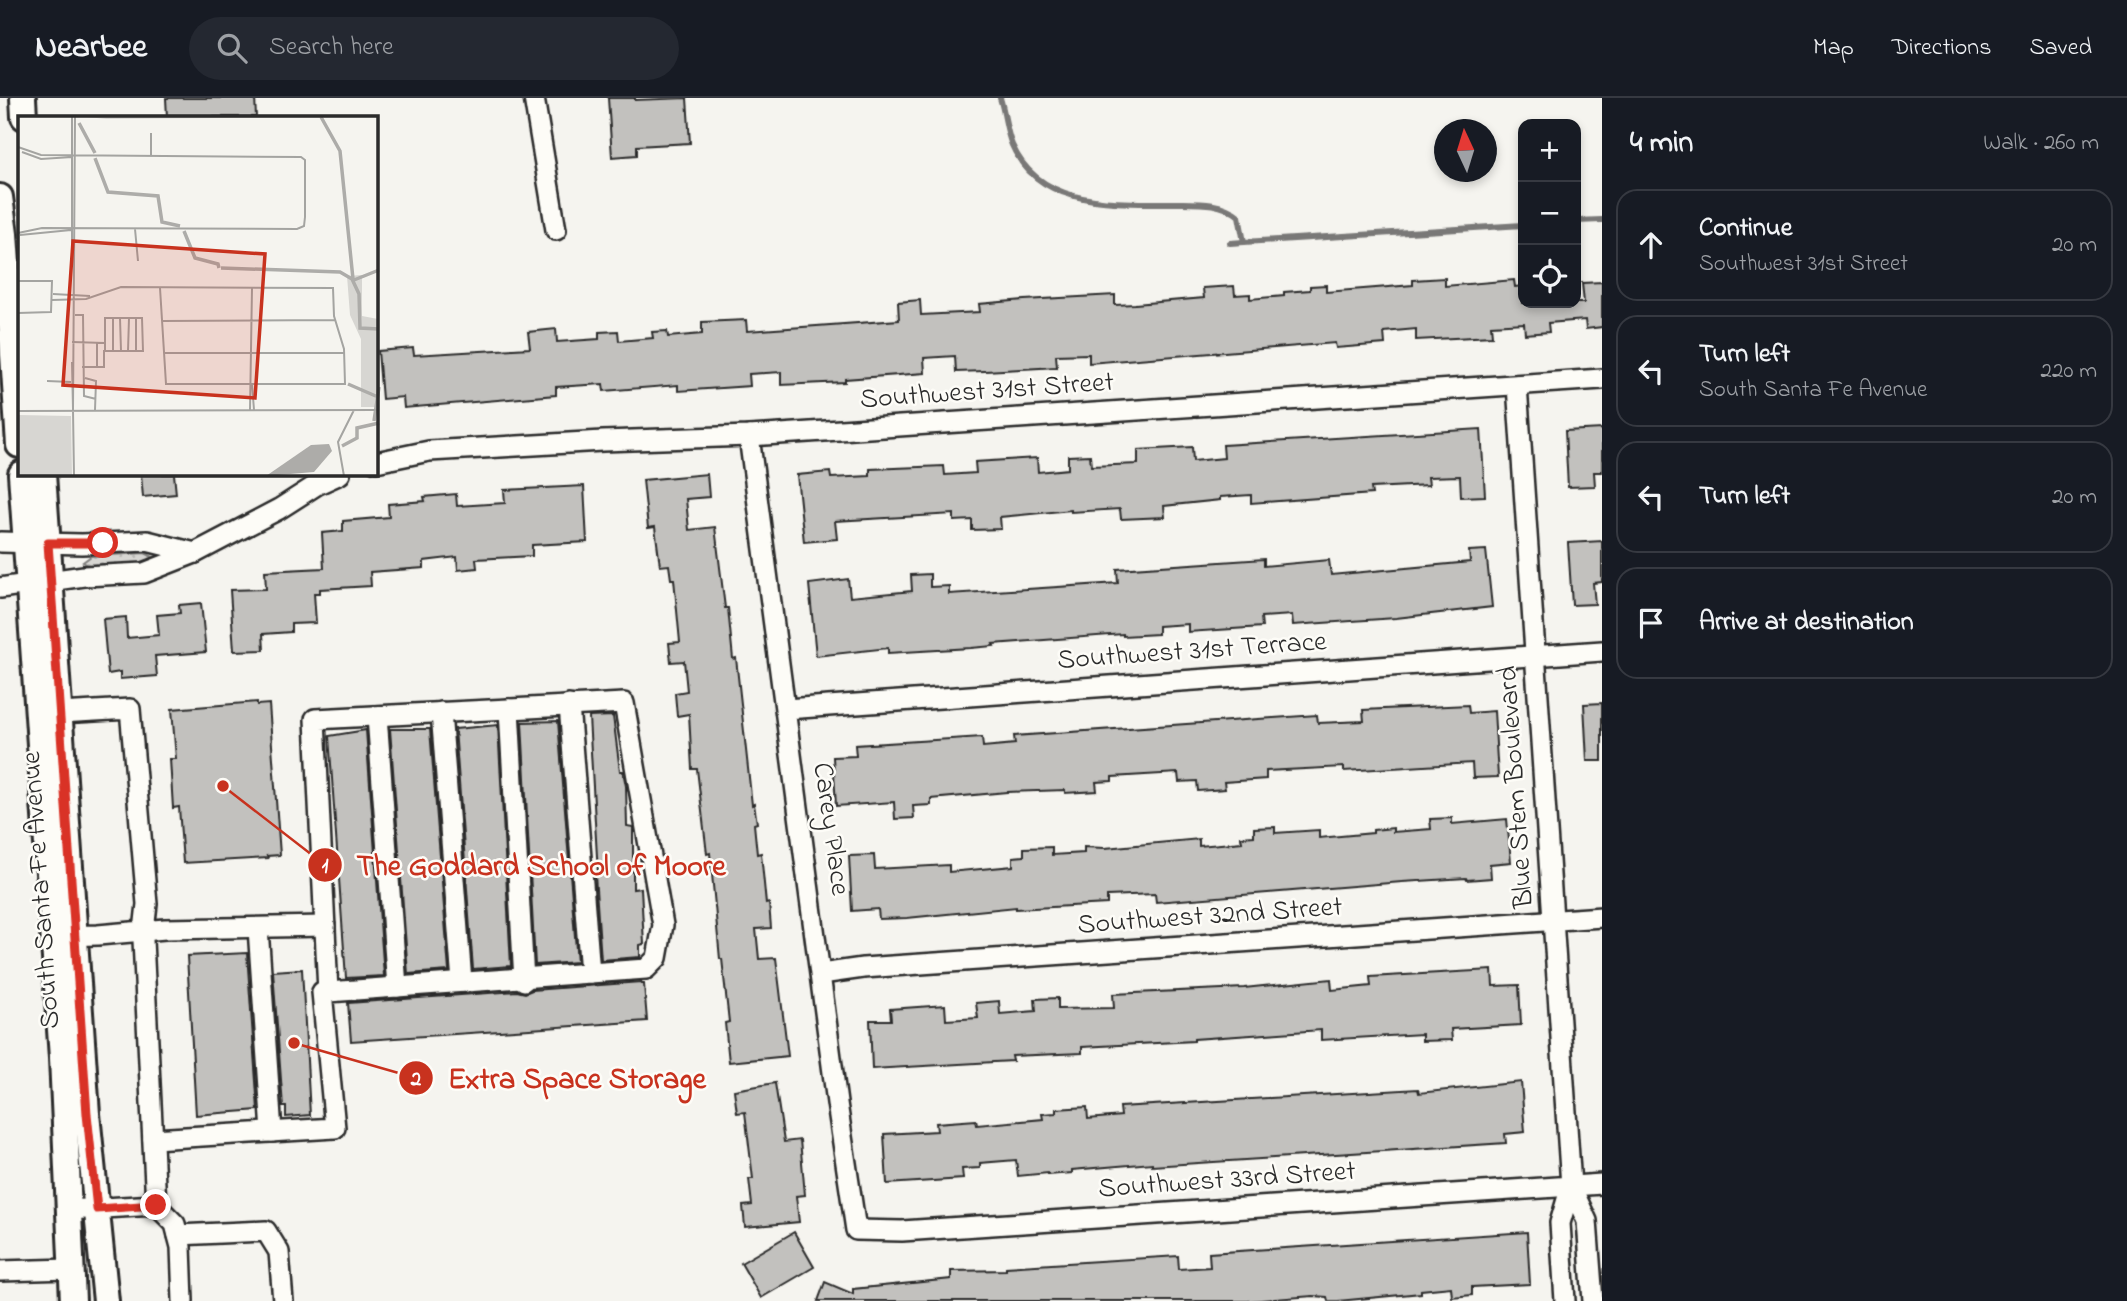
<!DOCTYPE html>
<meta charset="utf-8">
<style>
:root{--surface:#171b24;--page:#242831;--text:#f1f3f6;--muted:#9ea1a6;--line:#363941}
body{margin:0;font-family:"Indie Flower",sans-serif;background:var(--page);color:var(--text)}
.controls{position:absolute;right:21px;top:21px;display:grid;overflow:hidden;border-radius:14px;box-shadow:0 4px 10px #0003}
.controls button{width:63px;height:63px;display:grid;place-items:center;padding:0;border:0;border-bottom:2px solid var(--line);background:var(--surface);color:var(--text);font:35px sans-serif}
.compass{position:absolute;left:1434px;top:21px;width:63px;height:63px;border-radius:50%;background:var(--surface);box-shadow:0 4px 10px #0003;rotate:356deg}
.stop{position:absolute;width:21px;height:21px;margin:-16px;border:5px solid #d93025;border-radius:50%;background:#fff}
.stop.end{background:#d93025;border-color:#fff;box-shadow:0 2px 7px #0008}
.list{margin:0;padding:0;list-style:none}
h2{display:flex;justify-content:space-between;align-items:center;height:91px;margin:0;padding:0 28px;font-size:30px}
h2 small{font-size:23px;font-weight:400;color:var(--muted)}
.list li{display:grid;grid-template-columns:46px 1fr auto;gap:21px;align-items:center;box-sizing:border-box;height:112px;margin:0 14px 14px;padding:0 14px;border:2px solid var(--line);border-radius:21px}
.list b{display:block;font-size:26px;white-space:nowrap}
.list p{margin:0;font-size:23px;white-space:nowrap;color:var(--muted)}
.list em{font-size:23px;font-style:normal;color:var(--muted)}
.icon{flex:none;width:38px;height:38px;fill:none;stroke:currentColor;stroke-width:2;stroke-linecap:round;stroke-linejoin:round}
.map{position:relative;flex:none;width:1602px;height:1203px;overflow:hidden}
header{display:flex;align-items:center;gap:42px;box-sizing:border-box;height:98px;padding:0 35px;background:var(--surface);border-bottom:2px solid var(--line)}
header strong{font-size:33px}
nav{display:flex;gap:38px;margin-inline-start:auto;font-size:24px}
.search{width:490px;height:63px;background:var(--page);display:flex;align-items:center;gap:18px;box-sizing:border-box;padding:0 24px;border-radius:38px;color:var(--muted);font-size:26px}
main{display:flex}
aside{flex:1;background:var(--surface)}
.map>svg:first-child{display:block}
.grass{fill:url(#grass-dots);stroke:#81807e;stroke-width:2}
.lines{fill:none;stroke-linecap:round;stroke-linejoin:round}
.stream{stroke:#797877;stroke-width:6}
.building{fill:#c2c1be;stroke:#2b2b2b;stroke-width:2}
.minor-casing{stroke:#2b2b2b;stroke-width:24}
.major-casing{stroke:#2b2b2b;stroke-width:30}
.minor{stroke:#fdfcf7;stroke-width:19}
.major{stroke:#fdfcf7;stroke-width:24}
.route{stroke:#d93025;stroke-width:9}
.labels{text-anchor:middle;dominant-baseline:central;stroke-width:5;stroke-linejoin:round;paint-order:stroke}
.street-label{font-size:28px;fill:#2b2b2b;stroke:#fdfcf7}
.inset-river{fill:none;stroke:#adaca9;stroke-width:3.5}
.inset-road{fill:none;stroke:#a4a4a1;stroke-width:2}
.view{fill:#c8321e;fill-opacity:0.15;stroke:#c8321e;stroke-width:3.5}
.inset-edge{fill:none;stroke:#2b2b2b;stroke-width:3.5}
.leader{fill:none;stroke:#c8321e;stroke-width:2.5}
.callout-dot{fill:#c8321e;stroke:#fdfcf7;stroke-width:2.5}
.mark-label{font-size:21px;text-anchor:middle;font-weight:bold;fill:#fff}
.callout-label{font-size:30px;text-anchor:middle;font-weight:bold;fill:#c8321e;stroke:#fdfcf7;stroke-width:5;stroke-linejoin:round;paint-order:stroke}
</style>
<header>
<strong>Nearbee</strong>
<div class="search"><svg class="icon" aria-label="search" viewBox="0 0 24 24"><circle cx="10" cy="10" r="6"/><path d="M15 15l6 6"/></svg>Search here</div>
<nav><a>Map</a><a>Directions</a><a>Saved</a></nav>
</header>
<main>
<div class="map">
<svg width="1602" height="1203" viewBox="0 0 1602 1203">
<defs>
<pattern id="grass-dots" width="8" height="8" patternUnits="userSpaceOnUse" patternTransform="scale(1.75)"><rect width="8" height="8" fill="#d7d6d2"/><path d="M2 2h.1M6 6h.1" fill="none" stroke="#b9b8b4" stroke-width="1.8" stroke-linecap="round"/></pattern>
</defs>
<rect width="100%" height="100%" fill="#f5f4ef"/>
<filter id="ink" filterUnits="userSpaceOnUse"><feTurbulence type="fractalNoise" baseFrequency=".0143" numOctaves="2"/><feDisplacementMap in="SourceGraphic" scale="14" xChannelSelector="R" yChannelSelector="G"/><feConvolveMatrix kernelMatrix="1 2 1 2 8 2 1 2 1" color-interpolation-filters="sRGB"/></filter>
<g filter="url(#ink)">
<path class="grass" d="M145,455L153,459L149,465L91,469L83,464L91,458Z"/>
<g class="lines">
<g class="stream">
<path d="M1000,0C1005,15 1006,33 1012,47C1041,114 1124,104 1183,105C1203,105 1223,105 1239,118L1244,144L1230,145"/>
<path d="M1576,123L1602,122"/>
<path d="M1244,144L1523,127"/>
</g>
</g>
<g class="building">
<path d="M166,0H255L256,19H167Z"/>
<path d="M608,0H635V2L687,0L690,45L637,48V57L612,59Z"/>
<path d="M1445,180V188L1514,182L1515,189L1523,188V205H1584L1582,185L1602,184V229L1586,231L1585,222L1548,225L1549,234L1525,236L1524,225L1491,227L1492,238L1416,242V231L1384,234L1385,246L1336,250L1335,245L1089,265V256L1056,257L1057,269L985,273L956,274L955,258L924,260L925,275L845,281V284L781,287V274L749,276L750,288L678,293V287L604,293L603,286L556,289V297L404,310L403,299L382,301L378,253L413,250L414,257L530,250L528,234L556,231L557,244L599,241V234L618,233L619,243L653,240L652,234L667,233L668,239L702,236V224L746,222L747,233L899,222L898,204L920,202L921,217L980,214L979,206L1024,202L1115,197V207L1135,206L1204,200L1203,190L1234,188L1235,197L1250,196V201L1284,198V194L1310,192V188L1326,187V194L1413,187V182Z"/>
<path d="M1481,331L1485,398L1461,399L1460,378L1428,379L1429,387L1371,390L1372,396L1251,405V397L1220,399V402L1164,408L1165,419L1121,421L1120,411L1071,414V412L1000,419L1001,431L972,432V422L954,423V416L835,423L837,441L804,444L797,377L830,374L831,380L870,378V371L944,368L945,377L976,375L975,364L1037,360L1038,374L1068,371V358L1090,357L1091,368L1138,366V352L1192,349L1193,363L1224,360L1223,347Z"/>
<path d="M1602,331V374H1594L1595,388L1568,389L1565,333Z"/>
<path d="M141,376H174L176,396L143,399Z"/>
<path d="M707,376L709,399L686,401L689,432L715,429L725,510H728L733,561L736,560L752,707L754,706L757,725L754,726L757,756L761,755L766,806L769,805L771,830L756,831L759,861L776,860L788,958L729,964L725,925L729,924L722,861H720L710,755L707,756L697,671H692L689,616L677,618L675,595L687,593L684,563L671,564L669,545L680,544L674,481H671L669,467L660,468L655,429L648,430L643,382Z"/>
<path d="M584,388L587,444L532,447V458L476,461L477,470L458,472L457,459L424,463V470L370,474L371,488L320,491V495H314L316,525L291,526V534L263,536L264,552L234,553L230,492L266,491L265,473L324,470L322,435L343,433V423L389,419L388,406L425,403L424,399L456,396L457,408L505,405L504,392Z"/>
<path d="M1602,443V484L1593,485L1595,506L1572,507L1568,445Z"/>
<path d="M1486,452L1492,509L1396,520L1293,527L1292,517L1261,519L1262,529L1188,534V526L1158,528V536L1123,538V536L993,546L994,548L971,550L888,555V550L816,558L809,486L848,481L850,499L912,493L911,477L930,476V489L949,488V496L1118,485L1117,471L1264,461V468L1329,462L1331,477L1470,464L1469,453Z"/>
<path d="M201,505L206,554L155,558L157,578L120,581V574L108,576L103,521L126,519L127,540L159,537L157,517L180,515L179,507Z"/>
<path d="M257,604V607L269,606L280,757L267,758L268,760L183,765L179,709L173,710L170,661H176L172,611Z"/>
<path d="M1602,605V663H1587L1584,606Z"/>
<path d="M1468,607L1469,615L1494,613L1498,679L1473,680L1472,665L1344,673V669L1266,673V681L1224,684L1225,691L1198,693L1197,683L1179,684L1178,675L1112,679V683L1096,684L1097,693L1065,695V692L1007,694L931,701V707L913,708L914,720L895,721L894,704L836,708L833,659L856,658L855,647L982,639L983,649L1015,646L1014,638L1317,617L1318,625L1364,623L1363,612Z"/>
<path d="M613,618L620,673H623L626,688L627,728L633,729V791L641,790L644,846L640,847V859L601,862L595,777L598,776L589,619Z"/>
<path d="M558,623L577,864L535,867L522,624Z"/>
<path d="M498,627L511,868L473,871L455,631Z"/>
<path d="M390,631H430L449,873L408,876Z"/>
<path d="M366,632L384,878L346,880L329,638Z"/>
<path d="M1452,720V726L1507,721L1511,764L1490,766L1491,780L1467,782L1466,780L1402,784L1156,804L1155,796L1107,798V806L1016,811V809L907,820L879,821L878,811L852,813L849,758L874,757L875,771L949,767V774L1013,768V759L1024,758V750L1052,749V757L1084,755V749L1105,750L1199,741V748L1242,744L1241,739L1254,738V730L1275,729V735L1319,732V740L1373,735V732L1393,730V734L1431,731L1430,721Z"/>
<path d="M247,855L258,1012L196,1017L187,858Z"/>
<path d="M302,871L310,1017L286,1019V1009H283L273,873Z"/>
<path d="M1492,872L1493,888L1519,887L1521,927L1451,931L1452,942L1422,943V936L1321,942V932L1194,941V943L1082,949V955L1012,958L1013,963L994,964L872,971L870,922H891L890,911L945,907L946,922L978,920L976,905L999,903L1000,916L1036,913L1035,901L1058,900V911L1114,910L1113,896L1244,890L1331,881L1332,892L1371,888L1370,879Z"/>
<path d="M641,884V886H644L647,923L351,943L348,905L517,893L525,895L532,892Z"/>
<path d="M1521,984L1525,1034L1505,1036L1506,1045L1152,1068V1065L1072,1072V1075L1048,1077V1075L1018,1078L1016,1062L980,1065V1070L962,1071L963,1081L887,1086L884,1036L937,1033L936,1025L976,1022L977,1027L1043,1021L1042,1016L1056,1015V1011L1087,1009L1088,1021L1121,1018L1120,1009L1418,991L1419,995Z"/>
<path d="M775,985L784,1044L800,1042L805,1097L796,1098L799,1124L745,1129L743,1108L752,1107L749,1081H753L745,1014L737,1015L734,992Z"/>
<path d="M794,1134L814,1169L761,1200L741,1165Z"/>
<path d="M1527,1134L1530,1186L1472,1189V1197L1452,1199L1451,1189L1421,1192V1195L1338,1203H1328L1327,1199L1313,1198L1248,1203H818L825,1184L853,1196V1191L951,1181V1173L1006,1172V1169L1178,1158L1179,1171L1210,1169L1209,1155Z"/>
</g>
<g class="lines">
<g class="minor-casing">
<g id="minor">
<path d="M534,0L556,132"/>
<path d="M1517,287L1571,1088L1560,1125L1565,1203"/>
<path d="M749,338L837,1005L856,1132L902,1133L1602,1086"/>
<path d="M376,364L429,353L603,343L749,338L1602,281"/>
<path d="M0,444L82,446L147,443L195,455"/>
<path d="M0,490L84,478L144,475L195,455L279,411L318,386L340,376"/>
<path d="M569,607L590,875"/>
<path d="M509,611L524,883"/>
<path d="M786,611L1602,553"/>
<path d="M441,614L462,884"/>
<path d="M60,615L130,611L147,806L143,842L156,1107L175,1126L181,1149L183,1203"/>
<path d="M377,618L397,889"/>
<path d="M258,830L272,1034"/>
<path d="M60,838L98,837L165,831L325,828"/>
<path d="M821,876L863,870L1602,819"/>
<path d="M153,1041L335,1030L322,894H328L646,871L657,860L663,827L624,605L315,621L328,894"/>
<path d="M1571,1088L1587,1123L1593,1203"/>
<path d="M68,1112L156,1107"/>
<path d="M178,1137L266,1133L279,1154L283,1203"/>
<path d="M0,1173L71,1171"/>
</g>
</g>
<g class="major-casing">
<g id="major">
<path d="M23,0L24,19"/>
<path d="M0,99L5,136L19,347"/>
<path d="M21,376L62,960L73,1203"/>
<path d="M43,376L87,1016L106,1203"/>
</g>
</g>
<use href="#minor" class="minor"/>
<use href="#major" class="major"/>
</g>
</g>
<g class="lines" filter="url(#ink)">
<path class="route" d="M103,445H48L87,1016L97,1111L156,1107"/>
</g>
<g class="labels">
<g class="street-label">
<text transform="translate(987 294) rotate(-4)">Southwest 31st Street</text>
<text transform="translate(1192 554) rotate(-4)">Southwest 31st Terrace</text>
<text transform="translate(1517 689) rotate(-94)">Blue Stem Boulevard</text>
<text transform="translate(830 731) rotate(82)">Carey Place</text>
<text transform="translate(42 792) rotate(-94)">South Santa Fe Avenue</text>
<text transform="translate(1210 819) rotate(-4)">Southwest 32nd Street</text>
<text transform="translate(1227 1083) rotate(-4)">Southwest 33rd Street</text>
</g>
</g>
<g transform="translate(18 18)">
<rect width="360" height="360" fill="#f5f4ef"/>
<path d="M69,1H345L88,3ZM0,299L53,300L54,360H0Z" fill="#d7d6d2"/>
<path d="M344,159V200L360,203V291H343V223L332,199L329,160Z" fill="#d7d6d2"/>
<path d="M311,328L314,335L296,356L248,360L293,329Z" fill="#adaca9"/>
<path class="inset-river" d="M303,1L322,35L335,163M61,7L77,37M77,42L90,76L140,80L144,106L162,110M166,115L177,142L200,148L201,152M203,152L322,156L334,163L341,178L342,212L361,213M336,164L361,154M330,268L360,281M356,305L361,271M324,330L339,322V312L361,307"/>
<path class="inset-road" d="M133,17V40M0,31L23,39L283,41L287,44V101L286,110L279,113L24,112L0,117M4,36L23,43L54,41M117,113L120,145M2,119L53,114M54,143V1M0,165H34L33,196L0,197M35,178L72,180M34,184L68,183L103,171L315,172L316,200L326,233L327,268H148L142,172M57,199H65L66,280L78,283M95,202V235M102,202L103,235M118,202V235M144,205L317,204M54,226L87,227M110,235L111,202M147,237H327M54,246L55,293M64,251H86V235H125L124,202H87V235M79,251V226M67,262L78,265L77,294M29,265L53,266M234,268L236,294M55,294L56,360M55,294L57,1M232,294L234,172M0,295L361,294M326,360L320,326L336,294"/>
<path class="view" d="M55,125L247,138L237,282L45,269Z"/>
<rect width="360" height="360" class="inset-edge"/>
</g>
<path class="leader" d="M223 688L325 767M294 945L416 980"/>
<g class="callout-dot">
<circle cx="223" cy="688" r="7"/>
<circle cx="294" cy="945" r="7"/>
<circle cx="325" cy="767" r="18"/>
<circle cx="416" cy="980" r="18"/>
</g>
<g class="mark-label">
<text x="325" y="774">1</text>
<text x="416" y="987">2</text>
</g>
<g class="callout-label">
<text x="541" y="777">The Goddard School of Moore</text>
<text x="577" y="990">Extra Space Storage</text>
</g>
</svg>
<div class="controls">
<button>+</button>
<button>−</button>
<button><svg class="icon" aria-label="locate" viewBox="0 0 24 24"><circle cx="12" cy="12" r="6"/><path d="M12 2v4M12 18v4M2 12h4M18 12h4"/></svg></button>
</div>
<svg class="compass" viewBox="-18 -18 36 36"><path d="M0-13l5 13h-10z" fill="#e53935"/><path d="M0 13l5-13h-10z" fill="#9ea1a6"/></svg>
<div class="stop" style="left:103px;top:445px"></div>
<div class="stop end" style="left:156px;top:1107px"></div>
</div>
<aside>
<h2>4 min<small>Walk · 260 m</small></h2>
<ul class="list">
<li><svg class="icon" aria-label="ahead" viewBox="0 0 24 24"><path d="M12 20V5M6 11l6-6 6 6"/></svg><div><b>Continue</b><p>Southwest 31st Street</p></div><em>20 m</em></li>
<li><svg class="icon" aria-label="left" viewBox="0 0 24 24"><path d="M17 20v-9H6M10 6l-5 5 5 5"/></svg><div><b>Turn left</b><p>South Santa Fe Avenue</p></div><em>220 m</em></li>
<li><svg class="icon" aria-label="left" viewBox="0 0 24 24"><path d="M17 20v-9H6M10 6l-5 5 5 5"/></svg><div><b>Turn left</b></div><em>20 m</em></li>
<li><svg class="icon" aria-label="arrive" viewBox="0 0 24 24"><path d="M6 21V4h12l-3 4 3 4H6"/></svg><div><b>Arrive at destination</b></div></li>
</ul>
</aside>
</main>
